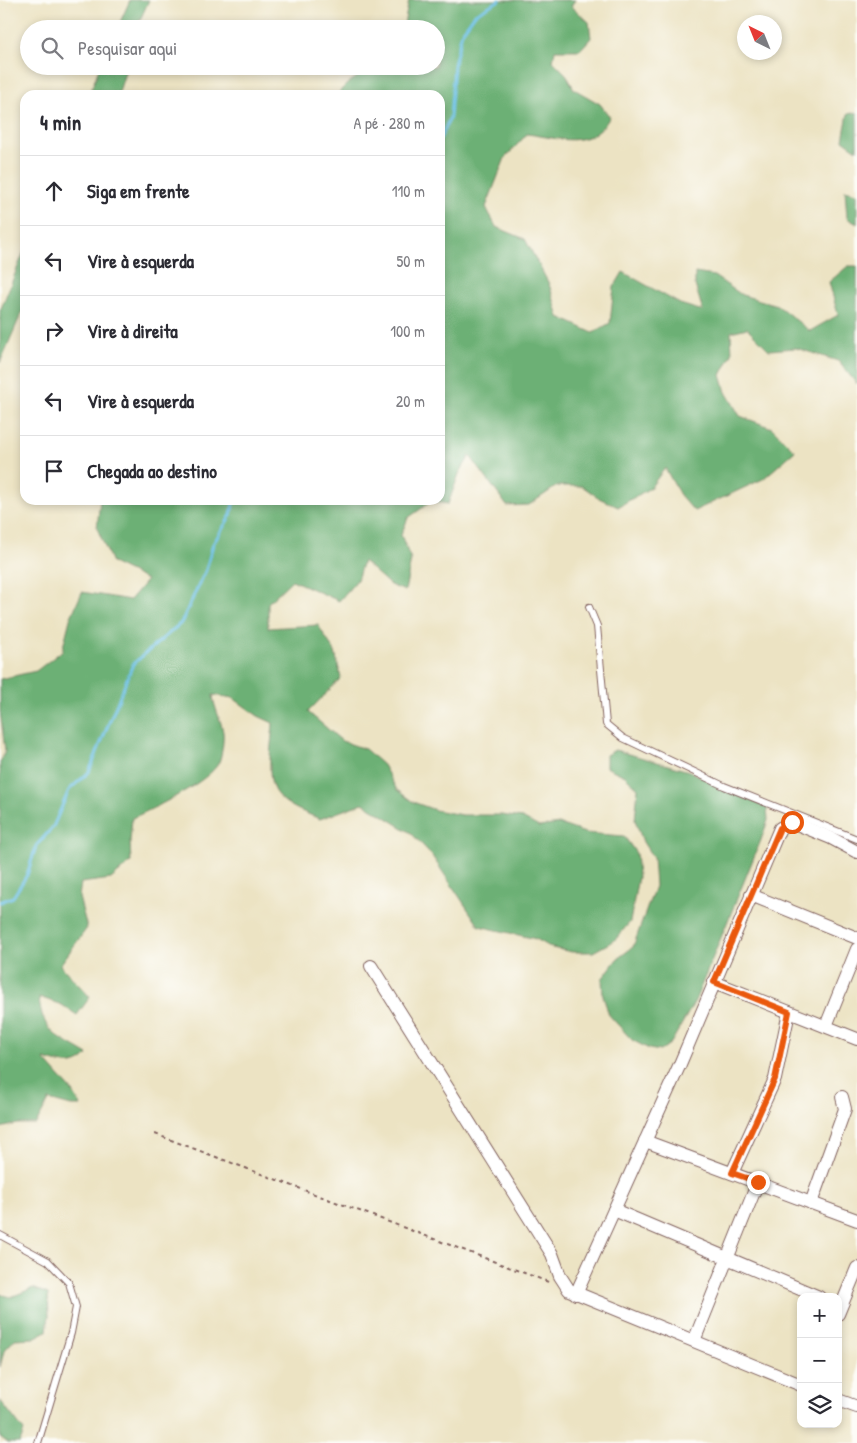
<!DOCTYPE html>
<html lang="pt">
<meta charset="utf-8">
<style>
:root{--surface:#fff;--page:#f2f2f3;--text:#2b2b33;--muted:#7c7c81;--line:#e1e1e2}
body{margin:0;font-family:"Patrick Hand",sans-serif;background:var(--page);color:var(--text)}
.controls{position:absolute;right:15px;bottom:15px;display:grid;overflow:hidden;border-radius:10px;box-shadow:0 2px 8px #0003}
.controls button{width:45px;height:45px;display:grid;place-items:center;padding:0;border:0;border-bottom:1px solid var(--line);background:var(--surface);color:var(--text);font:25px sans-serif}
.compass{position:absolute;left:737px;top:15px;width:45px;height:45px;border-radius:50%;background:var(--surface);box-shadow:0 2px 8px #0003;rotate:317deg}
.stop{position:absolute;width:15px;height:15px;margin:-11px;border:4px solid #ea580c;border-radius:50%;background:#fff}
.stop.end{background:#ea580c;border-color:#fff;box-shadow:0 1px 5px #0008}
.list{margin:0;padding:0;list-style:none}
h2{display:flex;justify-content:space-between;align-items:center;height:65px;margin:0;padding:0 20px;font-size:21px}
h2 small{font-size:16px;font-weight:400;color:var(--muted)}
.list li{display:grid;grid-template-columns:32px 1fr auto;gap:15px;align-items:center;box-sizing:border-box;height:70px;padding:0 20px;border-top:1px solid var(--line)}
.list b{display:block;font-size:19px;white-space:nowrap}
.list em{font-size:16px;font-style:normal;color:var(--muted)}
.icon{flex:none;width:28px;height:28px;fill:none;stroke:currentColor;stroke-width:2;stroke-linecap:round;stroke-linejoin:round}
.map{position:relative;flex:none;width:857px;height:1443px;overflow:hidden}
.search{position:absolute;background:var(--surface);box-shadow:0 2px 8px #0003;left:20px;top:20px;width:425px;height:55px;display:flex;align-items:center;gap:12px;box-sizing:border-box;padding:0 18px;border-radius:28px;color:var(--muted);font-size:19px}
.panel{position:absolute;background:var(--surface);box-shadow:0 2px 8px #0003;left:20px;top:90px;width:425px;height:415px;border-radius:15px}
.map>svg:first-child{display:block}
.forest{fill:#6cb074;stroke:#5b6850}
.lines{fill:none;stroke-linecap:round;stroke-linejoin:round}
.stream{stroke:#6ac0e7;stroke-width:3}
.lane-casing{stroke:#836460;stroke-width:8}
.street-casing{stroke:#836460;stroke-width:14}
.path{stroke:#836460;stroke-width:2;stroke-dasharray:4 4;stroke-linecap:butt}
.lane{stroke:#fff;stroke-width:6}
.street{stroke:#fff;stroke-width:12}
.route{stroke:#ea580c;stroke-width:6}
</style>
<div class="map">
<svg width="857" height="1443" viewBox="0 0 857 1443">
<rect width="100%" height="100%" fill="#fdfcf7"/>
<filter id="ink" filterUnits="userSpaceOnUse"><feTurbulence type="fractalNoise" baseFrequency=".02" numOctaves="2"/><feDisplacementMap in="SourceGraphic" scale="10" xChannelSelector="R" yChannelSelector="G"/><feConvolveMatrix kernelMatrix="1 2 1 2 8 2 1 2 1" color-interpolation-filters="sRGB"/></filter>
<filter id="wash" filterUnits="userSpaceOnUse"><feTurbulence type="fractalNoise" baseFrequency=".0096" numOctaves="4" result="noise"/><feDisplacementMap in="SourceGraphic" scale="20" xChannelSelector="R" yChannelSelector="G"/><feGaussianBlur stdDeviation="1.12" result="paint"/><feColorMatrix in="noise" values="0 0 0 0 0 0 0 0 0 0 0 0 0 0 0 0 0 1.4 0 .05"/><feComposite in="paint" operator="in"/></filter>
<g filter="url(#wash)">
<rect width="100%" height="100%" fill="#ece3c3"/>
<g class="forest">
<path d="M130,0H149L136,29H117Z"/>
<path d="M409,0H575L571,6L589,22L591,38L580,50H555L553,61L566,74L574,89L600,104L610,117C589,151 560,138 527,134L505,158L486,207L496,227L525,239L549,284L559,317L593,333L610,323L614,287L623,272L680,304L703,311L695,285V273L714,276L742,295L777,305L810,331L838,315L829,282L848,266H857V384L838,361L796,348L769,350L747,328L731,332L732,354L721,375L726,392L740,416L772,428L795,451L763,479L694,511L680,495L665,468L650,488L618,507L599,498L582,486H557L529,505L507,506L470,456L459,474L448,504L432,501L408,518L401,535L411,560L405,591L390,585L363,561L357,580L339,601L292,580L268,603V628L318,625L335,652L341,678L308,712L342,741L365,749L383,765L397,790L413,802L435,810L462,815H501L522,818L539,827L559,824L585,833L624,836L636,853L638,877L630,922L615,940L593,952H572L552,948L536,939L479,926L430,853L411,833L363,803L320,819C306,813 285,806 276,793C265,778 272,741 273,723L258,716L233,698L213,695C214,708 221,719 223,732C224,739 222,755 219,762C211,781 151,810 132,818L130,841L131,862L111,879L81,883L79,897L87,928L60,965L90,997L77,1015L62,1005L39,997C42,1034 59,1037 88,1055C74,1070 61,1063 44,1059L73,1092L81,1106H71L49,1100L36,1124H18L0,1128V763L5,751L0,711V679L36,671L62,651L70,619L82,592L130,600L147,580L112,563L97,528L100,500H440V95H336L348,83L374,66H436V29H403Z"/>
<path d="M100,66H127L118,95H89Z"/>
<path d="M857,112V150L843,140L848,114Z"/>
<path d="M845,190L857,193V224L847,218Z"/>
<path d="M25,249V305L0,363V311Z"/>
<path d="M615,750L689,771L767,807L768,820L761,840L695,1001L671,1043L660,1051L649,1049L632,1040L609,1015L603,996L602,979L617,959L633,947L655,886L653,858L643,842L635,820L638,788L625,776L606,767V755Z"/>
<path d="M33,1288L48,1294L49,1315L47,1331L34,1338L15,1339L4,1351L0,1367V1294L11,1297Z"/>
<path d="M0,1400L24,1431L20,1443H8L0,1437Z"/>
</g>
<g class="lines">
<g class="stream">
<path d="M440,139L450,117L454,65L462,32L475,14L500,0"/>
<path d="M0,902L13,897L27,875L36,846L53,827L69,790L89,772L133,664L181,623L206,570L213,544L231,515L234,500"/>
</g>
</g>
</g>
<g filter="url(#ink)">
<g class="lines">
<g class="lane-casing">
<g id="lane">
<path d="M589,607L597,626L606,724L623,738L724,786L857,839"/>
<path d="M0,1235L48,1261L69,1283L76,1307L71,1333L38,1443"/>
</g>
</g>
<g class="street-casing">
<g id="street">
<path d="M751,895L857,938"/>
<path d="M371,966L552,1254L560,1276L569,1290L801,1385"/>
<path d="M714,982L857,1039"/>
<path d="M826,1026L857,949"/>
<path d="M645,1141L857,1220"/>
<path d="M732,1173L775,1079L789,1012"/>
<path d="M811,1203L845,1109L842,1097"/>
<path d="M614,1210L819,1297"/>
<path d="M576,1294L680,1064L780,828L792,822L831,838L857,852"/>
<path d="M838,1314L857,1268"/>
<path d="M694,1341L758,1182"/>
<path d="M838,1400L857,1407"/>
</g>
</g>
<path class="path" d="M155,1134L551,1283"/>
<use href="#lane" class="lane"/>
<use href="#street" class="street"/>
</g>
</g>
<g class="lines" filter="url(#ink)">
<path class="route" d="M758,1182L732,1173L775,1079L789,1012L714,982L780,828L792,822"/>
</g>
</svg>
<div class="controls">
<button>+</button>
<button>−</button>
<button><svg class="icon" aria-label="layers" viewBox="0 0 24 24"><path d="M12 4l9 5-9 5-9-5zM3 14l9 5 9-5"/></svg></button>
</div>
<svg class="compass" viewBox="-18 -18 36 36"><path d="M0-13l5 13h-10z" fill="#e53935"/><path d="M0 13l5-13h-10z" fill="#7c7c81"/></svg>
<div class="stop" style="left:792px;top:822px"></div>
<div class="stop end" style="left:758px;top:1182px"></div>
<div class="search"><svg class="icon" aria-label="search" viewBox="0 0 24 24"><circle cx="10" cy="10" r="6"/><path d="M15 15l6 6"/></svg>Pesquisar aqui</div>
<section class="panel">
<h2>4 min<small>A pé · 280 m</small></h2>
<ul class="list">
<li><svg class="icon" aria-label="ahead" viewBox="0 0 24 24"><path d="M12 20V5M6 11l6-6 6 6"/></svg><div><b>Siga em frente</b></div><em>110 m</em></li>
<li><svg class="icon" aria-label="left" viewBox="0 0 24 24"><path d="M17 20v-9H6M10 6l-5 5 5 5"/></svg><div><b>Vire à esquerda</b></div><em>50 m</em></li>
<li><svg class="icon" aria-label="right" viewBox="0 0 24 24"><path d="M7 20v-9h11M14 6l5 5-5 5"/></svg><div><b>Vire à direita</b></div><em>100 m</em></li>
<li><svg class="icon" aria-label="left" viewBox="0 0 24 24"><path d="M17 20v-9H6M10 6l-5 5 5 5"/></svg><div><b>Vire à esquerda</b></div><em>20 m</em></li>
<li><svg class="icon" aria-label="arrive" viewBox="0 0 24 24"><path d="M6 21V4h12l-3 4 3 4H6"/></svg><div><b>Chegada ao destino</b></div></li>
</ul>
</section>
</div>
